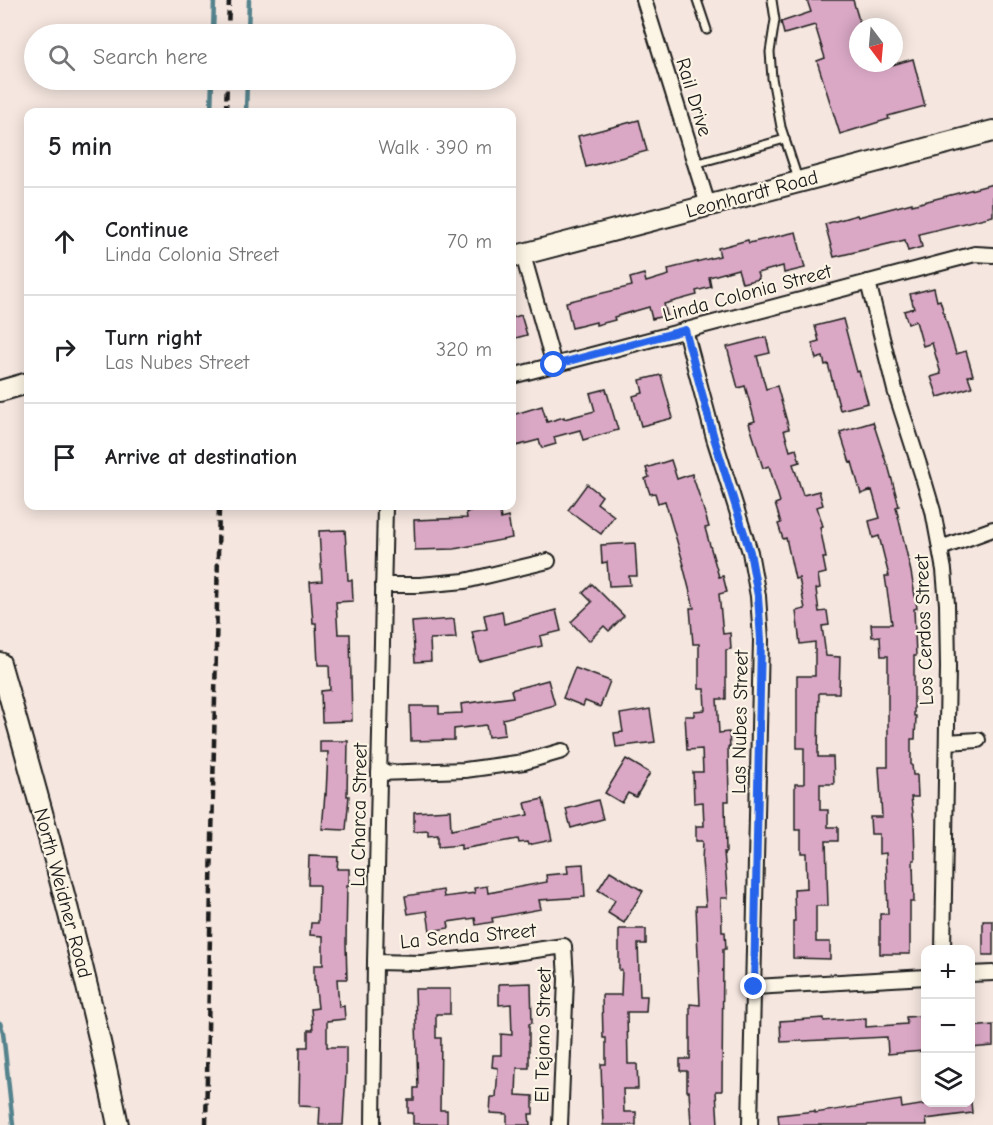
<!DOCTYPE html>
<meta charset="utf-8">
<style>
:root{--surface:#fff;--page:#f6f6f6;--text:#202124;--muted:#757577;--line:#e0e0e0}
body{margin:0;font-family:"Comic Neue",sans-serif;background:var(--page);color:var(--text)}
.controls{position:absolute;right:18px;bottom:18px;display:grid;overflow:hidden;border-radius:12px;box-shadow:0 3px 15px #0003}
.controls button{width:54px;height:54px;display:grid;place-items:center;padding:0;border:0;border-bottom:2px solid var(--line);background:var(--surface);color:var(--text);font:30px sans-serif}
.compass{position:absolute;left:849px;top:18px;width:54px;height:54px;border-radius:50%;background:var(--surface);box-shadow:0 3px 15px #0003;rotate:164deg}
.stop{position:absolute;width:18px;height:18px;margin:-14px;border:4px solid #2563eb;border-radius:50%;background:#fff}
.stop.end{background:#2563eb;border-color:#fff;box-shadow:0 2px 6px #0008}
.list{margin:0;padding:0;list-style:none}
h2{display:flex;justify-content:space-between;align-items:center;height:78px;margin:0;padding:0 24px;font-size:26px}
h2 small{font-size:20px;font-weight:400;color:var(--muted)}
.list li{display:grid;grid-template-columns:39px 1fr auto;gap:18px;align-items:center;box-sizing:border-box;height:108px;padding:0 24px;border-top:2px solid var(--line)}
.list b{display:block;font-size:22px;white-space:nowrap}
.list p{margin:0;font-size:20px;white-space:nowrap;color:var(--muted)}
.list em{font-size:20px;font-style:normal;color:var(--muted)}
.icon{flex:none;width:33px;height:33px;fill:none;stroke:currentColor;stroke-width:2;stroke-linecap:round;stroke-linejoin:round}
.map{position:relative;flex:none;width:993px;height:1125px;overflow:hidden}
.search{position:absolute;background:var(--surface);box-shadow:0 3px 15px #0003;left:24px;top:24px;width:492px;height:66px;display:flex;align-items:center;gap:15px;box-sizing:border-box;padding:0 21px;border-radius:33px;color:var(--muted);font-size:22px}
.panel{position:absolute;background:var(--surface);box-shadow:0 3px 15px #0003;left:24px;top:108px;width:492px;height:402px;border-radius:12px}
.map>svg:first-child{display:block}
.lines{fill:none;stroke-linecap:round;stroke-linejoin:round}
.stream{stroke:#54838d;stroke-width:4.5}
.building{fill:#daa8c5;stroke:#1c1c1c;stroke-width:1.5}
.lane-casing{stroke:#1c1c1c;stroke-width:11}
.street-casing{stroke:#1c1c1c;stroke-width:18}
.secondary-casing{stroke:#1c1c1c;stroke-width:24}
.lane{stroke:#fcf5e5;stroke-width:7}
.street{stroke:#fcf5e5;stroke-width:14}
.secondary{stroke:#fcf5e5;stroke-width:20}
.rail{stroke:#1c1c1c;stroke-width:4.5;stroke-dasharray:9 4.5;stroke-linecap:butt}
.route{stroke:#2563eb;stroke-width:8}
.labels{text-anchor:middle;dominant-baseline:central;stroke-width:4.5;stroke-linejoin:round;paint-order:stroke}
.street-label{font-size:20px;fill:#1c1c1c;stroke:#fcf5e5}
</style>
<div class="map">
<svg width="993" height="1125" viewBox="0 0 993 1125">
<rect width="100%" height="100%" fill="#f5e6df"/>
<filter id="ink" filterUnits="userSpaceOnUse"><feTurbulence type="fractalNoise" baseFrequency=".0167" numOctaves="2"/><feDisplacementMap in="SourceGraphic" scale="12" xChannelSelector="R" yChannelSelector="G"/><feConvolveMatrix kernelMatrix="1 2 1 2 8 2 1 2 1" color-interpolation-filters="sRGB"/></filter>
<g filter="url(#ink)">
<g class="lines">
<g class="stream">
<path d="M213,34L214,0"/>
<path d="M248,34L249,0"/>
<path d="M211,112L212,80"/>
<path d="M246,112L247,80"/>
<path d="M0,1023L3,1032L13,1125"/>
</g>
</g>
<g class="building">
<path d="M807,0H853L861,27H858V63H872L874,70L913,59L925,106L888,116L889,119L840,134L817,61L825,58L815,25L784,34L781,22L811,12Z"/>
<path d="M639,120L647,151L586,167L578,136Z"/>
<path d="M993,184V216L919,234L922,247L908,251L905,240L834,257L825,224L857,215L858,217L912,203V205Z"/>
<path d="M796,232L805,268L784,273L783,266L757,273L759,279L742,283L738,269L709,277L711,287L696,291L697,295L664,304L667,315L652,319L649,307L614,317L615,320L596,325V322L572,328L566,302L632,286L630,278L644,274L646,282L669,275L668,269L720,256L718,248L748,240L749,243Z"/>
<path d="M934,288L937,301L940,300L956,354L966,351L973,375L968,376L972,387L938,397L931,377L941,374L932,343L923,346L916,321L908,324L904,311L914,308L910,294Z"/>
<path d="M521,315L527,335L512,339V318Z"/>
<path d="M843,319L857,372L859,371L868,403L840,410L828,364L825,365L823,357L816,359L812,343L819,341L815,326Z"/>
<path d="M766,337L770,353L757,356L766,389L777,386L789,429L784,430L790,451L796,449L800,462L793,464L803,495L819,491L823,505L817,507L823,526L820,527L826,558H823L826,573L818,575L820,588L816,589L819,612L827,611L829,625L822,626L826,656L840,657L839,693H819L818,757H833L834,784H820V810H828V827H838V841H826L828,906H816V942H830V959L793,958V921H795L794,889L807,888L806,853H801V830H795V784H804V748H797V676H815V642L800,644L796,611L805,609L799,578L795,579L786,538L783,539L778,524L781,523L775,504L780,502L769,466L763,468L749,423L755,421L745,386L738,388L727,347Z"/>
<path d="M661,375L673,418L641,426L633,396L643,393L640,380Z"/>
<path d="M606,389L618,430L583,440L580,430L554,437L556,444L542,448L539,440L512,447V415L542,406L547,422L564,417V419L595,411L590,393Z"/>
<path d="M873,422L887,465H888L899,506L896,507L911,572L917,608L914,609L916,656H914V716H916L915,739H911V765H912L913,775H917L918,797H911L914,821L915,860H913L914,902H910V954H880V914H888L886,853L879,854V834H871L870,817H882L879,767H888V656H881L880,636L872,637L871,624H892L885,576H889L879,536L873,538L869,521L880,518L872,490L861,494L852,462L850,463L840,432Z"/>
<path d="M671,460L677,479L692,474L701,501L709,527L705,528L719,577L723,576L727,592L719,594L723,634L730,633L731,649L726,650V699H717L719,733L729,732L730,747H728L729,801H725L726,852H724L728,898H721L722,932H725L726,949H723L722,1091H716L718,1125H691L689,1091H687V1071H680V1059H690V1004L700,1005L696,906H706L702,861L703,841H696V826H704L703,802L694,803L693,772H703L702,749L687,750L685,716H694V711L705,710L704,689H699V644H693L690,608H694L683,565H684L665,501L658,503L655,493L650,494L645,479L649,477L646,468Z"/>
<path d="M587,484L602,496L597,503L614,516L601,534L568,510Z"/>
<path d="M473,506H499L501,519L508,517L512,538L454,549L415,550L414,520L467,518L466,512L474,511Z"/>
<path d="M345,530L348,580H352L353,601L336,602L338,634H350L352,721L322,722L321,691L330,690L329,665H318L316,623H313L310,582L322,581L319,531Z"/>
<path d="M635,543L637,576H629L630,585L609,586L607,562L602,563L601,545Z"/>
<path d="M592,584L624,616L609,631L604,626L589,641L571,622L592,602L583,593Z"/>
<path d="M556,610L561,631L540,636L542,646L479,661L472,632L487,629L484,615L502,611L504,624Z"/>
<path d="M454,619L456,638L430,639L431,661L415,662L412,622Z"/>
<path d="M575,668L610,681L600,707L585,701L583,706L563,698Z"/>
<path d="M548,680L555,705L503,719L505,735L488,737L486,725L454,729V740L411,741L410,706H439V714L462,713L461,704L513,697L511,690Z"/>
<path d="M650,709L655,742L616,747L614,733L623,732L620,714Z"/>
<path d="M320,741H348L347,796H349L346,830L322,829L325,794L326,795L328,752H320Z"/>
<path d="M626,759L650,773L636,797L628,793L622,803L605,793Z"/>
<path d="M543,799L552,840L528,845L527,842L519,843L518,839L461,849V845L438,847V835L428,836V831L414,832V812L450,810L451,830L528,815L525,803Z"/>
<path d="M598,800L603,819L571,828L566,809Z"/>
<path d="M309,856L338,857L337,869H349V886H347L346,943L347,979H337L339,1007L344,1006L345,1019L327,1021V1047H346V1073L343,1125H319L320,1107L299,1106L300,1047H308V1030H313L311,1009L318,1008L315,980H314V965H323V936L310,935L311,923H318L319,885H308Z"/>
<path d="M583,864L585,897L539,900L541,909L492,918L493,922L476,925L475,918L448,922L449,928L430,931L427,911L408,914L405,896L443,890L444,897L475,893L474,888L487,886L488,893L547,882L546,875L568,873L567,865Z"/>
<path d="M610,871L643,891L624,923L608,913L615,900L598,890Z"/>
<rect x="983" y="921" width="10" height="34"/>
<path d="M619,929H646V944H638L640,996H647L646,1012H627L628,1064H637L638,1089H623L624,1112H636V1125H603L601,1064H606V1038H603L602,995H621L622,970H619Z"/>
<path d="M531,983L532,1023L529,1024V1068H517L516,1095L533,1096V1114H529L530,1125H507V1114L490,1113L491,1097H496L498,1068L492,1067L493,1055H501V1034L512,1035L511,1004L499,1005V984Z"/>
<path d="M415,989H450V1014H436V1038H441L440,1110H447V1124H413V1113H408V1100H414V1088H418Z"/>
<path d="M920,1016L923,1051L888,1054L887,1037L781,1042L780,1021L824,1018V1021L866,1018V1027L907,1024L906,1017Z"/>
<path d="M993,1025V1046L970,1048V1027Z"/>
<path d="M901,1100L902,1108L939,1102H971L972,1113L926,1119L927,1125H779L778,1115L815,1111V1113Z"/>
</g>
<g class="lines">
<g class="lane-casing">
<g id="lane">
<path d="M697,0L707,30"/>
<path d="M772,0L775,20L770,52L772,78L781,127L798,179"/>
<path d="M695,164L785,139"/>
</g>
</g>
<g class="street-casing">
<g id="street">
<path d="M644,0L708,205"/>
<path d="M523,255L554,365"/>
<path d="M868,282L895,390L922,474L933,511L944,570L947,604L948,668L943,950"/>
<path d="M685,330L714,438L750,552L758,596L761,640L750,1125"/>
<path d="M512,376L975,254L993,255"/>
<path d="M941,548L993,529"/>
<path d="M383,585H420L465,581L548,561"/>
<path d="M947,742L978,740"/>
<path d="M379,773L465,770L524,762L562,751"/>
<path d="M375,962L422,963L500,955L564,946L566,979L560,1125"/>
<path d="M970,974L993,973"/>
<path d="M754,987L926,977"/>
<path d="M373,1125L375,962L385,506"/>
</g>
</g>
<g class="secondary-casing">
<g id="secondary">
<path d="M512,257L993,131"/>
<path d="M0,391L28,383"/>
<path d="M0,663C44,816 86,969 118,1125"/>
</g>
</g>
<use href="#lane" class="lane"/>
<use href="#street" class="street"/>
<use href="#secondary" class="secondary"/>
<g class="rail">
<path d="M228,34L229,0"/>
<path d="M226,112L227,80"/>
<path d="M206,1125L219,506"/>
</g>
</g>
</g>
<g class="lines" filter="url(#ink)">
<path class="route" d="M554,365L685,330L714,438L750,552L758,596L761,640L754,987"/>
</g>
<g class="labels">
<g class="street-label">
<text transform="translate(694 97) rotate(73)">Rail Drive</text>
<text transform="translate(752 194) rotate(-15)">Leonhardt Road</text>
<text transform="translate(747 293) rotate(-15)">Linda Colonia Street</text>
<text transform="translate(924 630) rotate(-92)">Los Cerdos Street</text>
<text transform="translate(740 722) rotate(-89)">Las Nubes Street</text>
<text transform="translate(359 815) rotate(-89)">La Charca Street</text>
<text transform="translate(63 893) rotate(75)">North Weidner Road</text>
<text transform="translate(468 936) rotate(-5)">La Senda Street</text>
<text transform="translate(543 1035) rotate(-89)">El Tejano Street</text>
</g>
</g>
</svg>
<div class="controls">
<button>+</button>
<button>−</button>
<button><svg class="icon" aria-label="layers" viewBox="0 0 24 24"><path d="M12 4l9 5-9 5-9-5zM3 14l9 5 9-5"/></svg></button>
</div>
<svg class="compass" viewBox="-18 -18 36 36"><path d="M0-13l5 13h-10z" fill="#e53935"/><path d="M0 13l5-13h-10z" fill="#757577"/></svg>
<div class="stop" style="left:554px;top:365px"></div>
<div class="stop end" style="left:754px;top:987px"></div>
<div class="search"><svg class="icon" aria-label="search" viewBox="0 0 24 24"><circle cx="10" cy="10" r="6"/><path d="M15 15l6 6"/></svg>Search here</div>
<section class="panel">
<h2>5 min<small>Walk · 390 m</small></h2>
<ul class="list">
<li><svg class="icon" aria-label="ahead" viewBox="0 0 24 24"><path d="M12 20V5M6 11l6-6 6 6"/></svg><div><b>Continue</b><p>Linda Colonia Street</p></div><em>70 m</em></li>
<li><svg class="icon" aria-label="right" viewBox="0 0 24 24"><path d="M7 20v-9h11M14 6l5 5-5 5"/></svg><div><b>Turn right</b><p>Las Nubes Street</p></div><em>320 m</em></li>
<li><svg class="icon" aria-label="arrive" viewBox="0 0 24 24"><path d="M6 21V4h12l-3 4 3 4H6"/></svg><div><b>Arrive at destination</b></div></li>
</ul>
</section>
</div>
